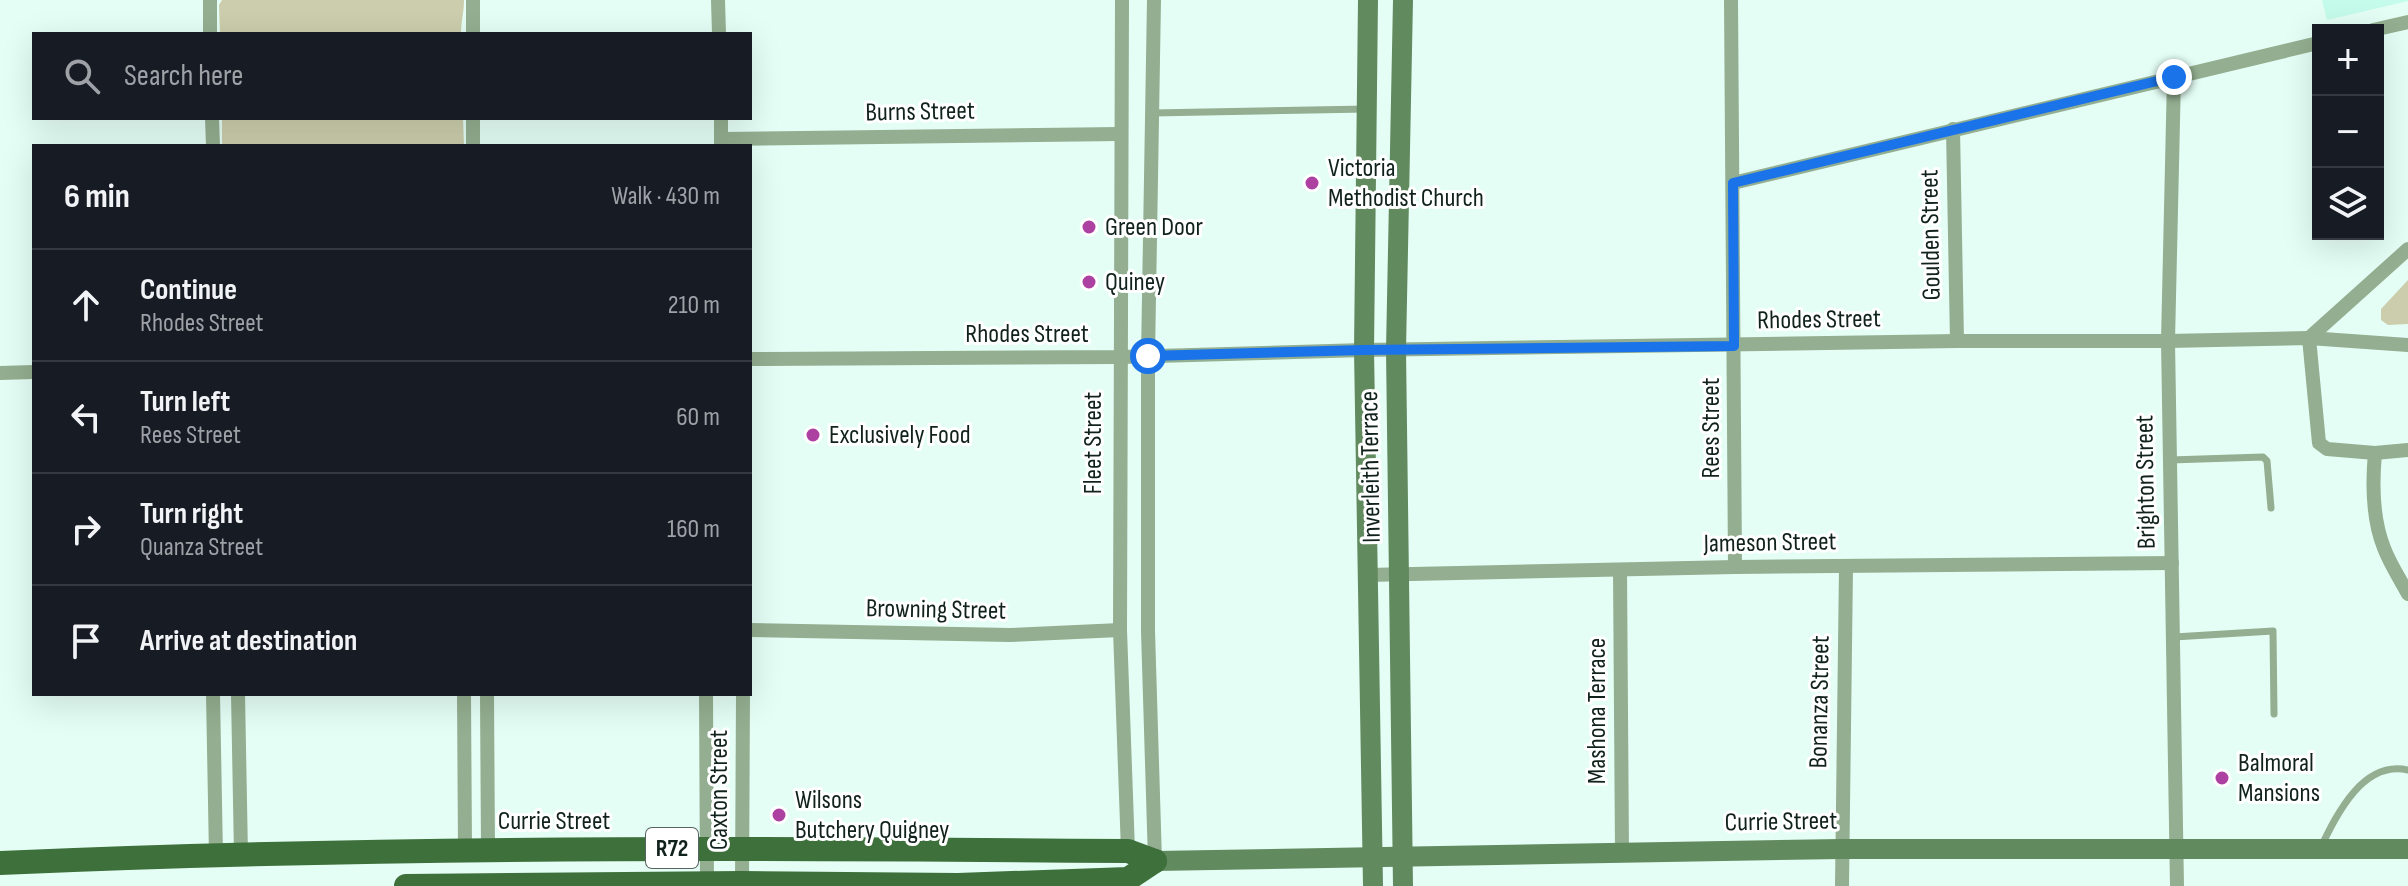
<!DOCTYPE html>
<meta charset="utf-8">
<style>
:root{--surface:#171b24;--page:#242831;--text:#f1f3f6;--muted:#9ea1a6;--line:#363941}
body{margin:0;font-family:"Sofia Sans Condensed",sans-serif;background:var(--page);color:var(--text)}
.controls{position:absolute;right:24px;top:24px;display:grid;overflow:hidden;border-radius:0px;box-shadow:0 8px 32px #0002}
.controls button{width:72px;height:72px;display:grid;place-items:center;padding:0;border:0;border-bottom:2px solid var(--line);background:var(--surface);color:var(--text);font:40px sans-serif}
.stop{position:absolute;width:24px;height:24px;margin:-18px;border:6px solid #1a73e8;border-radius:50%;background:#fff}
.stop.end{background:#1a73e8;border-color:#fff;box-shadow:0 2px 8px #0008}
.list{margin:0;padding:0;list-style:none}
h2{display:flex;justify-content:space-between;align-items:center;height:104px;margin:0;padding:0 32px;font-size:34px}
h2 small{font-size:26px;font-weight:400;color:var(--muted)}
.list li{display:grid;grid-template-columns:52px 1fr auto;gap:24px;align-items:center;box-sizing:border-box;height:112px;padding:0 32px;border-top:2px solid var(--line)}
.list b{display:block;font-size:30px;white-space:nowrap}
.list p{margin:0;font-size:26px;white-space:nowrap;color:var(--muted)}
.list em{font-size:26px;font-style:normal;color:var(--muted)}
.icon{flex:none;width:44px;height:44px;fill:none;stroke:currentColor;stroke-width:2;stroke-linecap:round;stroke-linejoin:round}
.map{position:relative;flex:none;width:2408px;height:886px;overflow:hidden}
.search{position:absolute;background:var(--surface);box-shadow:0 8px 32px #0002;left:32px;top:32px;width:720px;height:88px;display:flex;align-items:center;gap:20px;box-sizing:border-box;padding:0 28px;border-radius:0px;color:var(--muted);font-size:30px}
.panel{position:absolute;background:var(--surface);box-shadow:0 8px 32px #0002;left:32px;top:144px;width:720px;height:552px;border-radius:0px}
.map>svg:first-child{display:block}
.built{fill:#c5fbea}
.green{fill:#cbcdac}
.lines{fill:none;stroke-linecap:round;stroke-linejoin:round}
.lane{stroke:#93ae90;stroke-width:7}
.street{stroke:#93ae90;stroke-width:14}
.secondary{stroke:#628a5f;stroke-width:20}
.primary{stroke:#3e703b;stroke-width:24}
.route{stroke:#1a73e8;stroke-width:10}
.poi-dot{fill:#ac41a1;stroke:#fff;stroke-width:3}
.labels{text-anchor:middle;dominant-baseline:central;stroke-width:6;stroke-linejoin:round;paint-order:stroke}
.shield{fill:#fff;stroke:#586461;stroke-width:2}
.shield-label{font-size:24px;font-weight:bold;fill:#11221d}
.street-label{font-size:26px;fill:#11221d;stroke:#fff}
.poi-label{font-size:26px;fill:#11221d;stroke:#fff;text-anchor:start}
</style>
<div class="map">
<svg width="2408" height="886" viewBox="0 0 2408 886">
<rect width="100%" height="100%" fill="#e4fef5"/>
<path class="built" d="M2322,0H2408V1L2327,20Z"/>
<g class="green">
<path d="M222,0H464C464,12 461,22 461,34H220L219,5Z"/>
<path d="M222,118H463L464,146H222Z"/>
<path d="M2408,280V324L2388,325L2381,320V309Z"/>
</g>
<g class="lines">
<g class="lane">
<path d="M1152,113L1366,109"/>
<path d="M2170,460L2263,457L2267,461L2271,508"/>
<path d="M2174,637L2273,631L2274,714"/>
<path d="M2321,847C2337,814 2363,760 2408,770"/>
</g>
<g class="street">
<path d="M210,0V34"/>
<path d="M473,0V34"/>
<path d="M718,0L719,34"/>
<path d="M1122,0L1120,630L1128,851"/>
<path d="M1154,0L1148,356V631L1155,861"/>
<path d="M1731,0L1735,567"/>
<path d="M2373,30L2408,22"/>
<path d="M2174,77L2168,341L2177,886"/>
<path d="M212,118L213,146"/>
<path d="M473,118V146"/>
<path d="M721,118V146"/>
<path d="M1953,129L1957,341"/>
<path d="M722,139L1120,134"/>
<path d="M1733,183L2318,43"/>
<path d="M750,359L1121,357L1364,350L1957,341H2168L2309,338L2408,345"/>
<path d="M0,373L34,372"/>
<path d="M2408,450L2375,453C2372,485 2372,518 2384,548C2390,564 2400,579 2408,594"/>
<path d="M2375,453L2327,449L2319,443L2309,338L2408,249"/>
<path d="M1620,570L1622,852"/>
<path d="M1367,575L1735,567L2172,563"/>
<path d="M750,630L1010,635L1120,630"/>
<path d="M213,694L216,856"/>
<path d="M238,694L241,855"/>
<path d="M464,694L465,850"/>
<path d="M487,694L488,850"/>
<path d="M706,694L707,886"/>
<path d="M742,886L743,694"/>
<path d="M1842,886L1846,567"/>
</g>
<g class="secondary">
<path d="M1368,0L1364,350L1373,886"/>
<path d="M1403,0L1396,350L1403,886"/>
<path d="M1155,861L1841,849H2408"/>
</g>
<g class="primary">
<path d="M0,863C376,846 752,848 1128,851L1155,861"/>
<path d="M406,886L742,883L958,885L1128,879L1155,861"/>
</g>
</g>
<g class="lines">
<path class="route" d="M1148,356L1364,350L1734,346L1733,183L2174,77"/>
</g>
<g class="poi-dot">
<circle cx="1312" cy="183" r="8"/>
<circle cx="1089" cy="227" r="8"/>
<circle cx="1089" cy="282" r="8"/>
<circle cx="813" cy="435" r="8"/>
<circle cx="2222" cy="778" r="8"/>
<circle cx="779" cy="815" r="8"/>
</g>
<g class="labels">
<rect class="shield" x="646" y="828" width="52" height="40" rx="6"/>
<g class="shield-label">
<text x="672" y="848">R72</text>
</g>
<g class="street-label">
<text transform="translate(920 112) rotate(-1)">Burns Street</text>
<text transform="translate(1931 235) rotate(-91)">Goulden Street</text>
<text transform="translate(1819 320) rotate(-1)">Rhodes Street</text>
<text x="1027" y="334">Rhodes Street</text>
<text transform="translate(1711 428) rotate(-90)">Rees Street</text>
<text transform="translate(1093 443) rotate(-90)">Fleet Street</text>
<text transform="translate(1371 467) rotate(-91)">Inverleith Terrace</text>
<text transform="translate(2146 482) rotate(-91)">Brighton Street</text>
<text transform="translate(1770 543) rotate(-1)">Jameson Street</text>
<text transform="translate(936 610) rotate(1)">Browning Street</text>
<text transform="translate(1820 702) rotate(-89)">Bonanza Street</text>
<text transform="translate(1597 711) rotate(-90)">Mashona Terrace</text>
<text transform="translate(719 790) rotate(-90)">Caxton Street</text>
<text x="554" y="821">Currie Street</text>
<text transform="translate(1781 822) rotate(-1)">Currie Street</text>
</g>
<g class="poi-label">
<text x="1328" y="168">Victoria<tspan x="1328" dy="30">Methodist Church</tspan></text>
<text x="1105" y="227">Green Door</text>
<text x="1105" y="282">Quiney</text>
<text x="829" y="435">Exclusively Food</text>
<text x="2238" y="763">Balmoral<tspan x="2238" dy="30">Mansions</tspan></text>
<text x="795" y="800">Wilsons<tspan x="795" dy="30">Butchery Quigney</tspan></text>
</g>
</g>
</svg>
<div class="controls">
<button>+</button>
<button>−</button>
<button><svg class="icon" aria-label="layers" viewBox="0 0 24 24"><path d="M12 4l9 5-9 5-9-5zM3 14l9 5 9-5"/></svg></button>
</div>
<div class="stop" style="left:1148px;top:356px"></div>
<div class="stop end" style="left:2174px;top:77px"></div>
<div class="search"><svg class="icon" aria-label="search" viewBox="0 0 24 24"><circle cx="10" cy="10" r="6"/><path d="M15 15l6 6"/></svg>Search here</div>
<section class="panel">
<h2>6 min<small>Walk · 430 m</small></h2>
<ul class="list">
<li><svg class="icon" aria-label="ahead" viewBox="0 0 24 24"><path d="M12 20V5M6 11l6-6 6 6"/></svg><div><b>Continue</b><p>Rhodes Street</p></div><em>210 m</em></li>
<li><svg class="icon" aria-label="left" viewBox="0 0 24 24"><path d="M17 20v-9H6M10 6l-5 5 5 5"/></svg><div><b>Turn left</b><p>Rees Street</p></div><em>60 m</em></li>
<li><svg class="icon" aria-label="right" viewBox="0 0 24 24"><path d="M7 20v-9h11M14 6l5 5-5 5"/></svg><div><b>Turn right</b><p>Quanza Street</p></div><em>160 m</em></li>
<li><svg class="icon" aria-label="arrive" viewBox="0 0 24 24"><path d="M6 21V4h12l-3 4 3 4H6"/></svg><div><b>Arrive at destination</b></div></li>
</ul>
</section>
</div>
